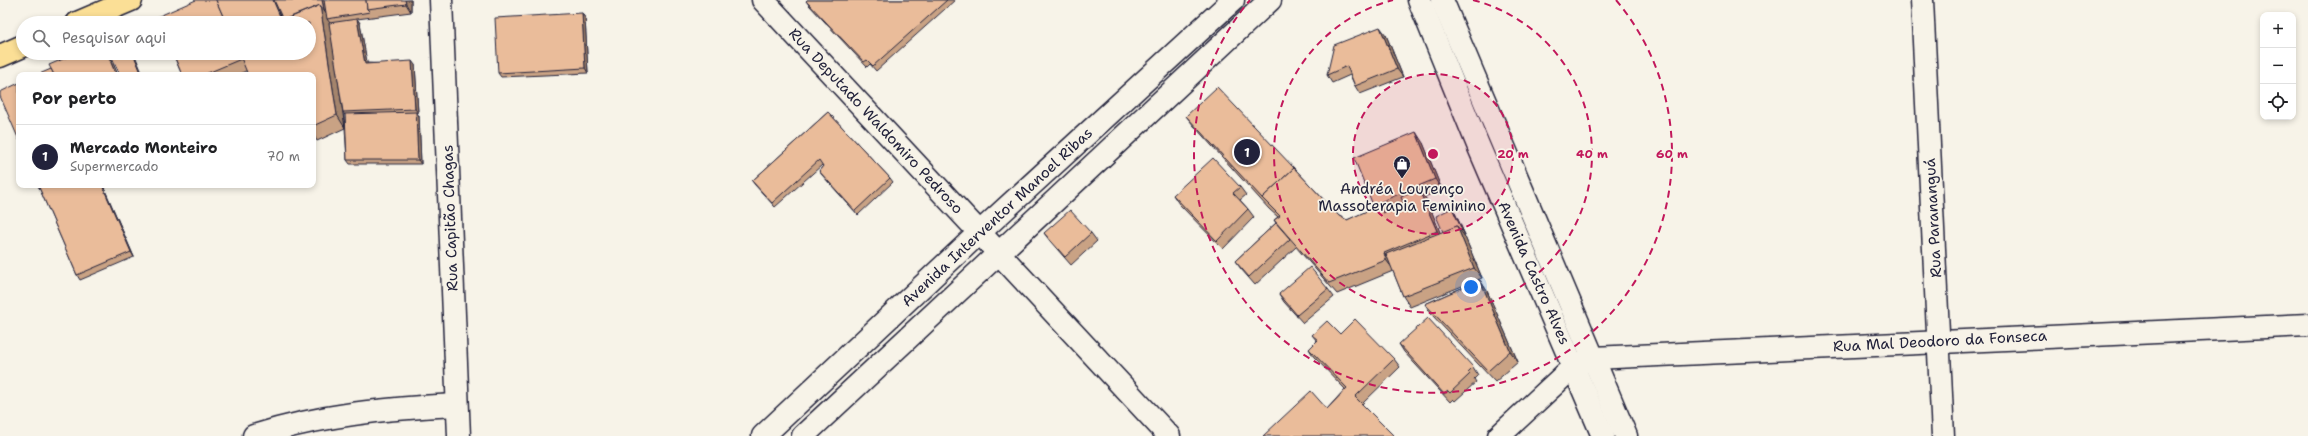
<!DOCTYPE html>
<html lang="pt">
<meta charset="utf-8">
<style>
:root{--surface:#fff;--page:#f2f2f2;--text:#202124;--muted:#757577;--line:#e0e0e0;--accent:#22223b}
body{margin:0;font-family:"Shantell Sans",sans-serif;background:var(--page);color:var(--text)}
.controls{position:absolute;right:12px;top:12px;display:grid;overflow:hidden;border-radius:8px;box-shadow:0 2px 6px #0003}
.controls button{width:36px;height:36px;display:grid;place-items:center;padding:0;border:0;border-bottom:1px solid var(--line);background:var(--surface);color:var(--text);font:20px sans-serif}
.you{position:absolute;left:1471px;top:287px;width:14px;height:14px;margin:-10px;border:3px solid #fff;border-radius:50%;background:#1a73e8;box-shadow:0 0 0 6px #1a73e833}
.badge{display:grid;place-items:center;width:26px;height:26px;border-radius:50%;background:var(--accent);color:#fff;font-size:13px;font-weight:700}
.pin{position:absolute;translate:-50% -50%;border:2px solid #fff;box-shadow:0 1px 4px #0006}
.list{margin:0;padding:0;list-style:none}
h2{display:flex;justify-content:space-between;align-items:center;height:52px;margin:0;padding:0 16px;font-size:17px}
h2 small{font-size:13px;font-weight:400;color:var(--muted)}
.list li{display:grid;grid-template-columns:26px 1fr auto;gap:12px;align-items:center;box-sizing:border-box;height:64px;padding:0 16px;border-top:1px solid var(--line)}
.list b{display:block;font-size:15px;white-space:nowrap}
.list p{margin:0;font-size:13px;white-space:nowrap;color:var(--muted)}
.list em{font-size:13px;font-style:normal;color:var(--muted)}
.icon{flex:none;width:22px;height:22px;fill:none;stroke:currentColor;stroke-width:2;stroke-linecap:round;stroke-linejoin:round}
.map{position:relative;flex:none;width:2308px;height:436px;overflow:hidden}
.search{position:absolute;background:var(--surface);box-shadow:0 2px 6px #0003;left:16px;top:16px;width:300px;height:44px;display:flex;align-items:center;gap:10px;box-sizing:border-box;padding:0 14px;border-radius:22px;color:var(--muted);font-size:15px}
.panel{position:absolute;background:var(--surface);box-shadow:0 2px 6px #0003;left:16px;top:72px;width:300px;height:116px;border-radius:8px}
.map>svg:first-child{display:block}
.lines{fill:none;stroke-linecap:round;stroke-linejoin:round}
.minor-casing{stroke:#22223b;stroke-width:25}
.tertiary-casing{stroke:#22223b;stroke-width:25}
.primary-casing{stroke:#22223b;stroke-width:25}
.minor{stroke:#f7f3e8;stroke-width:22}
.tertiary{stroke:#f7f3e8;stroke-width:22}
.primary{stroke:#fbdf96;stroke-width:22}
.wall{fill:#c9a284;stroke:#22223b;fill-rule:evenodd}
.shaded-wall{fill:#a4846c;stroke:#22223b}
.building{fill:#eabc9a;stroke:#22223b}
.ring{fill:none;stroke:#c2185b;stroke-width:2;stroke-dasharray:7 5}
.labels{text-anchor:middle;dominant-baseline:central;stroke-width:3.5;stroke-linejoin:round;paint-order:stroke}
.street-label{font-size:15px;fill:#22223b;stroke:#f7f3e8}
.poi-label{font-size:15px;fill:#22223b;stroke:#f7f3e8}
.centre{fill:#c2185b;stroke:#f7f3e8;stroke-width:2}
.ring-label{font-size:12px;text-anchor:middle;font-weight:bold;fill:#c2185b;stroke:#f7f3e8;stroke-width:3.5;stroke-linejoin:round;paint-order:stroke}
</style>
<div class="map">
<svg width="2308" height="436" viewBox="0 0 2308 436">
<rect width="100%" height="100%" fill="#f7f3e8"/>
<filter id="ink" filterUnits="userSpaceOnUse"><feTurbulence type="fractalNoise" baseFrequency=".025" numOctaves="2"/><feDisplacementMap in="SourceGraphic" scale="8" xChannelSelector="R" yChannelSelector="G"/><feConvolveMatrix kernelMatrix="1 2 1 2 8 2 1 2 1" color-interpolation-filters="sRGB"/></filter>
<g filter="url(#ink)">
<g class="lines">
<g class="minor-casing">
<g id="minor">
<path d="M441,0L459,436"/>
<path d="M763,0L1169,436"/>
<path d="M1419,0L1478,145L1603,436"/>
<path d="M1442,0L1626,436"/>
<path d="M1922,0L1943,436"/>
<path d="M254,436C320,415 388,408 457,405"/>
<path d="M1499,436L1574,366L1593,358L2308,325"/>
</g>
</g>
<g class="tertiary-casing">
<g id="tertiary">
<path d="M763,436L980,232L1233,0"/>
<path d="M803,436L1270,0"/>
</g>
</g>
<g class="primary-casing">
<g id="primary">
<path d="M77,23L131,0"/>
<path d="M0,56L23,46"/>
</g>
</g>
<use href="#minor" class="minor"/>
<use href="#tertiary" class="tertiary"/>
<use href="#primary" class="primary"/>
</g>
<g class="wall">
<path d="M411,0V12L357,19L360,23L367,63L415,65L418,113H417L419,116L421,164H350L347,160L345,128L317,141L313,134V75L246,71L237,75H182L160,23ZM342,106L343,112L345,115V128Z"/>
<path d="M807,0H955L876,71L870,64L867,67L809,5L806,1Z"/>
<path d="M582,13L585,18L588,73L501,77L498,73Z"/>
<path d="M1386,35L1403,77L1360,94L1355,86L1350,75L1332,83L1327,75Z"/>
<path d="M828,112L890,178L893,182L858,215L822,175L819,171L823,166L822,165L775,207L755,185L752,181Z"/>
<path d="M1186,116L1294,168L1339,216L1347,220L1375,208L1373,205L1423,143L1442,190L1424,197L1427,200L1440,233L1443,232L1455,213L1465,235H1464L1482,278L1410,307L1403,296L1393,271L1337,294L1296,247L1255,285L1241,269L1235,261L1276,223L1274,220L1278,217L1269,209L1194,126Z"/>
<path d="M38,185H111L104,188L134,257L80,280L77,275Z"/>
<path d="M1240,187L1246,195L1240,200L1248,209L1254,217L1223,249L1179,204L1173,195Z"/>
<path d="M1044,233H1091L1097,241L1071,265L1050,241Z"/>
<path d="M1480,280L1487,291L1518,362L1495,382L1432,315L1425,304Z"/>
<path d="M1328,289L1334,297L1303,323L1284,302L1279,294Z"/>
<path d="M1340,334L1394,359L1400,367L1362,404L1263,436L1327,409L1345,389L1314,357L1309,349L1317,341L1312,335Z"/>
<path d="M1399,344L1473,367L1478,375L1474,379L1476,382L1455,401L1453,399L1450,402L1404,352Z"/>
</g>
<g class="shaded-wall">
<path d="M273,0H277L286,23L282,21Z"/>
<path d="M322,0H327L329,18L324,10Z"/>
<path d="M405,0H411V12L406,4Z"/>
<path d="M320,5L329,18L327,19L330,23L345,128L337,115Z"/>
<path d="M582,13L585,18L588,73L585,68Z"/>
<path d="M357,19L360,23L368,68L365,64Z"/>
<path d="M1380,27L1386,35L1403,77L1397,69Z"/>
<path d="M107,53H109L118,75H116Z"/>
<path d="M133,53H134L143,75H142Z"/>
<path d="M412,61L415,65L418,113L415,109Z"/>
<path d="M416,112L419,116L421,164L418,160Z"/>
<path d="M1416,132L1423,143L1442,190L1435,179Z"/>
<path d="M102,185L104,188L134,257L131,252Z"/>
<path d="M1419,190L1427,200L1444,242L1437,231Z"/>
<path d="M1452,208L1455,213L1465,235L1462,230Z"/>
<path d="M1457,226L1465,237L1482,278L1474,268Z"/>
<path d="M1384,253L1392,264L1394,270L1386,260Z"/>
<path d="M1480,280L1487,291L1518,362L1510,351Z"/>
</g>
<g class="building">
<path d="M196,0H216L226,23H160L157,17Z"/>
<path d="M216,0H273L282,21L320,5L337,115L313,126V75H248L239,53H309V23H226Z"/>
<path d="M274,0H322L324,10L320,5L283,20Z"/>
<path d="M324,0H366L367,9L370,12L327,19Z"/>
<path d="M366,0H405L406,4L367,9Z"/>
<path d="M807,0H947L873,66L867,60L864,62L806,1Z"/>
<path d="M582,13L585,68L498,73L495,18Z"/>
<path d="M357,19L365,64L412,61L415,109L343,112L329,23Z"/>
<path d="M1380,27L1397,69L1355,86L1347,66L1327,75L1334,45Z"/>
<path d="M77,53H107L116,75H54L49,65Z"/>
<path d="M110,53H133L142,75H120Z"/>
<path d="M173,53H239L241,59L203,75H182Z"/>
<path d="M51,69L54,75H37Z"/>
<path d="M19,83V140L0,96V92Z"/>
<path d="M1217,87L1294,168L1262,198L1186,116Z"/>
<path d="M416,112L418,160H347L345,114Z"/>
<path d="M828,112L890,178L855,211L819,171L823,166L819,160L772,203L752,181Z"/>
<path d="M1416,132L1435,179L1373,205L1354,158Z"/>
<path d="M1213,158L1240,187L1233,193L1248,209L1217,241L1173,195Z"/>
<path d="M1294,168L1339,216L1347,220L1380,205L1383,213L1404,204L1401,197L1419,190L1437,231L1384,253L1386,260L1329,283L1274,220L1280,216L1262,198Z"/>
<path d="M38,185H102L131,252L77,275Z"/>
<path d="M1452,208L1462,230L1461,231L1457,226L1443,232L1436,216Z"/>
<path d="M1070,210L1091,233L1065,257L1044,233Z"/>
<path d="M1276,223L1290,239L1249,277L1235,261Z"/>
<path d="M1457,226L1474,268L1403,296L1386,254Z"/>
<path d="M1310,267L1328,289L1297,315L1279,294Z"/>
<path d="M1480,280L1510,351L1488,371L1425,304Z"/>
<path d="M1428,318L1473,367L1468,372L1470,374L1450,393L1448,391L1444,394L1399,344Z"/>
<path d="M1355,319L1394,359L1355,397L1394,436H1263L1311,391L1327,409L1347,388L1309,349L1318,340L1312,335L1327,321L1340,334Z"/>
</g>
</g>
<circle cx="1433" cy="154" r="80" fill="#c2185b" fill-opacity=".12"/>
<g class="ring">
<circle cx="1433" cy="154" r="80"/>
<path d="M1473 0A159 159 0 1 1 1393 0"/>
<path d="M1616 0A239 239 0 1 1 1250 0"/>
</g>
<defs>
<g id="shop-pin" transform="scale(0.9)"><path d="M0 17L-7.5 6A9.5 9.5 0 1 1 7.5 6Z" fill="#22223b" stroke="#f7f3e8"/><path d="M-5-2.5h2.3a2.7 3.5 0 0 1 5.4 0H5L5.5 6h-11ZM-1.5-2.5h3a1.5 2.3 0 0 0-3 0Z" fill="#fff"/></g>
</defs>
<g fill-rule="evenodd">
<use href="#shop-pin" x="1402" y="164"/>
</g>
<g class="labels">
<g class="street-label">
<text transform="translate(876 121) rotate(47)">Rua Deputado Waldomiro Pedroso</text>
<text transform="translate(997 217) rotate(-43)">Avenida Interventor Manoel Ribas</text>
<text transform="translate(450 218) rotate(-92)">Rua Capitão Chagas</text>
<text transform="translate(1933 218) rotate(-93)">Rua Parananguá</text>
<text transform="translate(1534 273) rotate(66)">Avenida Castro Alves</text>
<text transform="translate(1940 341) rotate(-3)">Rua Mal Deodoro da Fonseca</text>
</g>
<g class="poi-label">
<text x="1402" y="189">Andréa Lourenço<tspan x="1402" dy="17">Massoterapia Feminino</tspan></text>
</g>
</g>
<circle cx="1433" cy="154" r="6" class="centre"/>
<g class="ring-label">
<text x="1513" y="158">20 m</text>
<text x="1592" y="158">40 m</text>
<text x="1672" y="158">60 m</text>
</g>
</svg>
<div class="controls">
<button>+</button>
<button>−</button>
<button><svg class="icon" aria-label="locate" viewBox="0 0 24 24"><circle cx="12" cy="12" r="6"/><path d="M12 2v4M12 18v4M2 12h4M18 12h4"/></svg></button>
</div>
<div class="you"></div>
<div class="pin badge" style="left:1247px;top:152px">1</div>
<div class="search"><svg class="icon" aria-label="search" viewBox="0 0 24 24"><circle cx="10" cy="10" r="6"/><path d="M15 15l6 6"/></svg>Pesquisar aqui</div>
<section class="panel">
<h2>Por perto<small></small></h2>
<ul class="list">
<li><span class="badge">1</span><div><b>Mercado Monteiro</b><p>Supermercado</p></div><em>70 m</em></li>
</ul>
</section>
</div>
